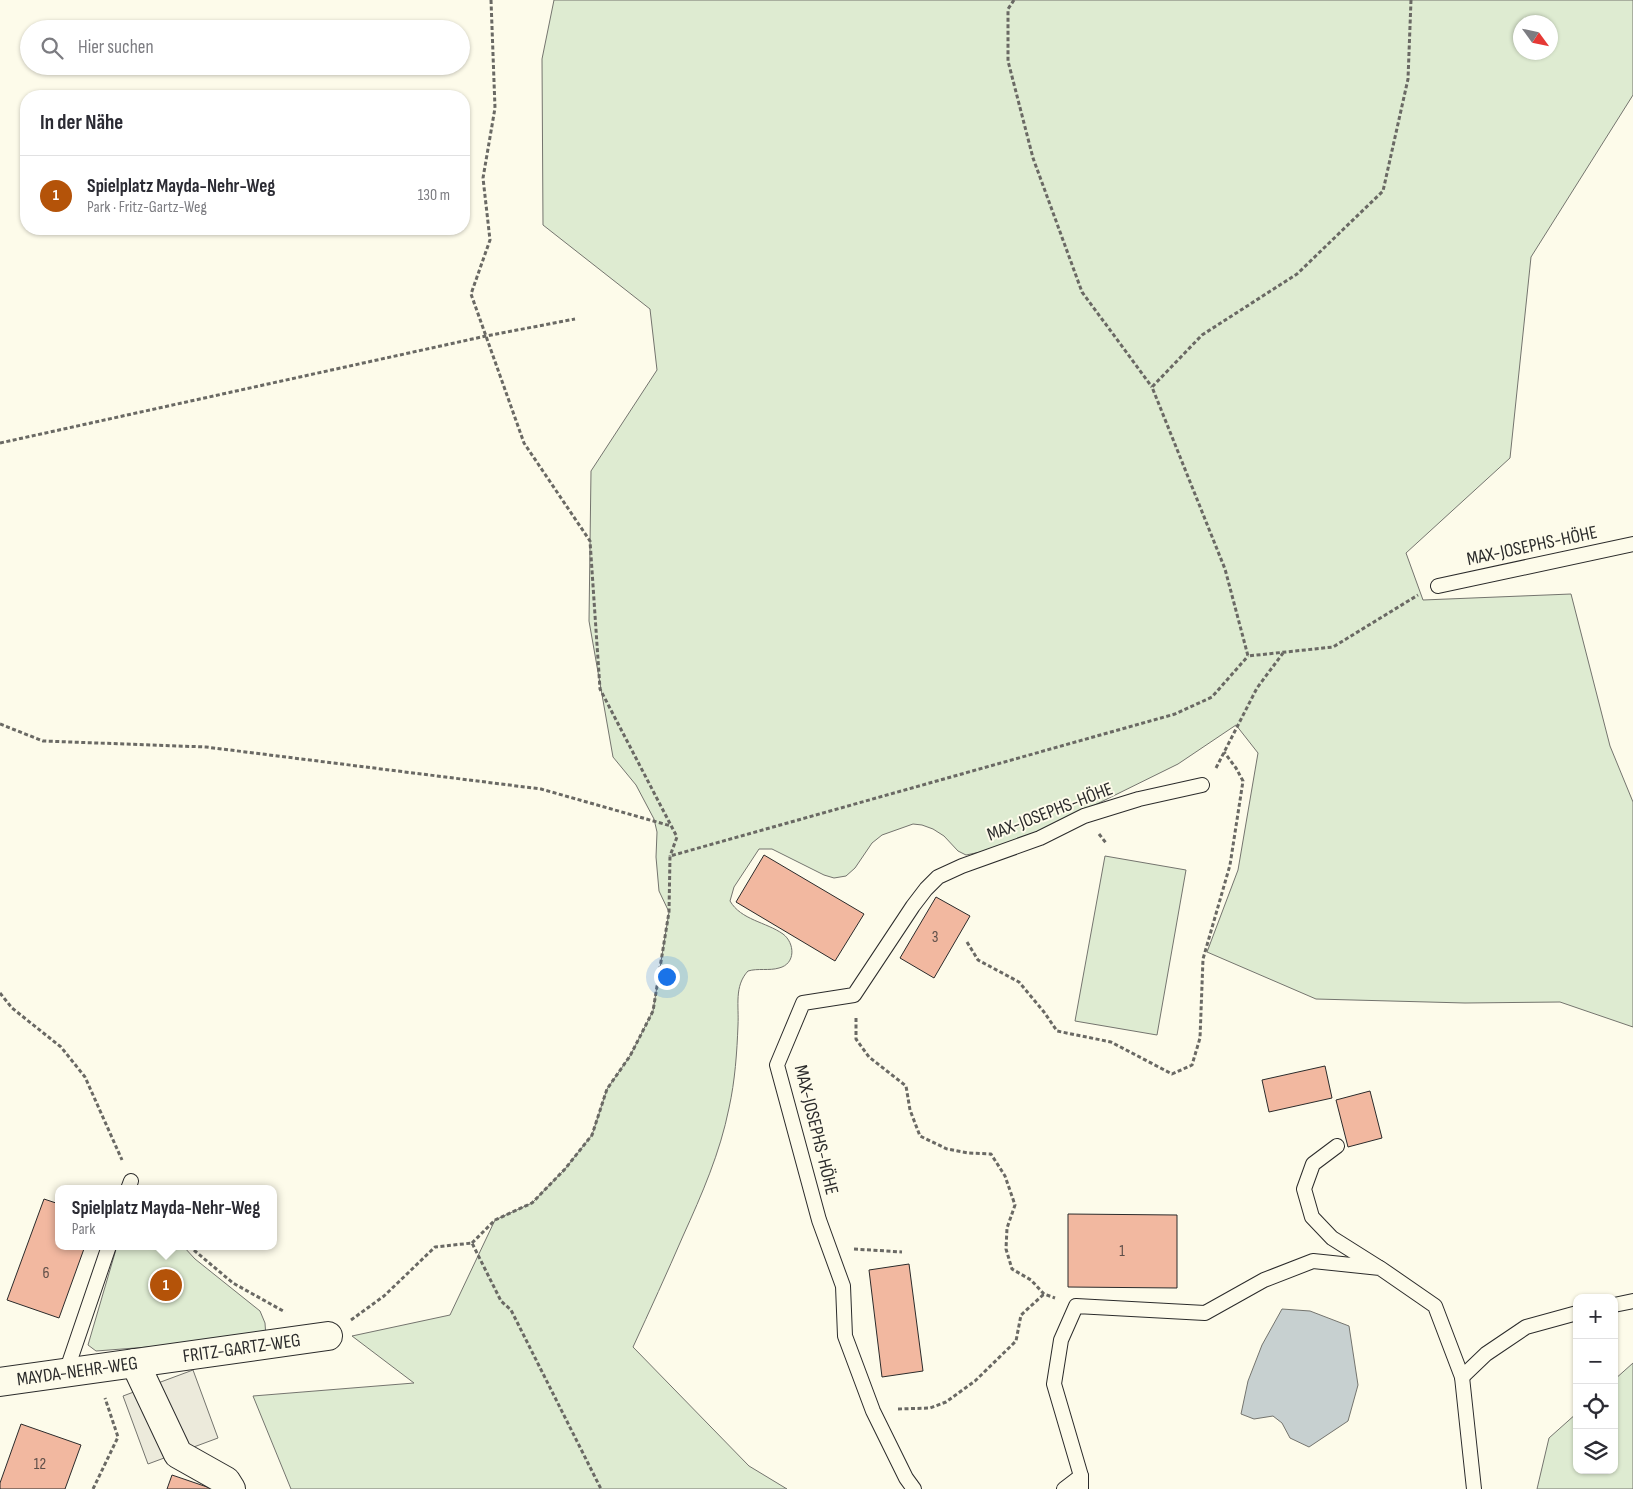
<!DOCTYPE html>
<html lang="de">
<meta charset="utf-8">
<style>
:root{--surface:#fff;--page:#f7f7f7;--text:#2b2b33;--muted:#7c7c81;--line:#e1e1e2;--accent:#b45309}
body{margin:0;font-family:"Sofia Sans Condensed",sans-serif;background:var(--page);color:var(--text)}
.controls{position:absolute;right:15px;bottom:15px;display:grid;overflow:hidden;border-radius:10px;box-shadow:0 1px 4px #0004}
.controls button{width:45px;height:45px;display:grid;place-items:center;padding:0;border:0;border-bottom:1px solid var(--line);background:var(--surface);color:var(--text);font:25px sans-serif}
.compass{position:absolute;left:1513px;top:15px;width:45px;height:45px;border-radius:50%;background:var(--surface);box-shadow:0 1px 4px #0004;rotate:123deg}
.you{position:absolute;left:666px;top:976px;width:18px;height:18px;margin:-12px;border:4px solid #fff;border-radius:50%;background:#1a73e8;box-shadow:0 0 0 8px #1a73e833}
.badge{display:grid;place-items:center;width:32px;height:32px;border-radius:50%;background:var(--accent);color:#fff;font-size:16px;font-weight:700}
.pin{position:absolute;translate:-50% -50%;border:2px solid #fff;box-shadow:0 1px 5px #0006}
.popup{position:absolute;left:55px;top:1185px;width:222px;height:65px;box-sizing:border-box;display:grid;place-content:center;border-radius:10px;background:var(--surface);filter:drop-shadow(0 1px 4px #0005);font-size:16px;white-space:nowrap;color:var(--muted)}
.popup b{font-size:19px;color:var(--text)}
.popup::after{content:'';position:absolute;left:50%;top:100%;margin-left:-10px;border:10px solid transparent;border-top-color:var(--surface)}
.list{margin:0;padding:0;list-style:none}
h2{display:flex;justify-content:space-between;align-items:center;height:65px;margin:0;padding:0 20px;font-size:21px}
h2 small{font-size:16px;font-weight:400;color:var(--muted)}
.list li{display:grid;grid-template-columns:32px 1fr auto;gap:15px;align-items:center;box-sizing:border-box;height:80px;padding:0 20px;border-top:1px solid var(--line)}
.list b{display:block;font-size:19px;white-space:nowrap}
.list p{margin:0;font-size:16px;white-space:nowrap;color:var(--muted)}
.list em{font-size:16px;font-style:normal;color:var(--muted)}
.icon{flex:none;width:28px;height:28px;fill:none;stroke:currentColor;stroke-width:2;stroke-linecap:round;stroke-linejoin:round}
.map{position:relative;flex:none;width:1633px;height:1489px;overflow:hidden}
.search{position:absolute;background:var(--surface);box-shadow:0 1px 4px #0004;left:20px;top:20px;width:450px;height:55px;display:flex;align-items:center;gap:12px;box-sizing:border-box;padding:0 18px;border-radius:28px;color:var(--muted);font-size:19px}
.panel{position:absolute;background:var(--surface);box-shadow:0 1px 4px #0004;left:20px;top:90px;width:450px;height:145px;border-radius:20px}
.map>svg:first-child{display:block}
.green{fill:#deebd1;stroke:#74746e;fill-rule:evenodd}
.parking{fill:#eceadb;stroke:#74746e}
.water{fill:#c7d0d0;stroke:#74746e}
.building{fill:#f2b8a0;stroke:#2b2b2b}
.lines{fill:none;stroke-linecap:round;stroke-linejoin:round}
.service-casing{stroke:#2b2b2b;stroke-width:16}
.minor-casing{stroke:#2b2b2b;stroke-width:30}
.path{stroke:#6a6964;stroke-width:3;stroke-dasharray:4 2.5;stroke-linecap:butt}
.service{stroke:#fdfbea;stroke-width:14}
.minor{stroke:#fdfbea;stroke-width:28}
.labels{text-anchor:middle;dominant-baseline:central;stroke-width:4;stroke-linejoin:round;paint-order:stroke}
.number-label{font-size:16px;fill:#5d4e48}
.street-label{font-size:19px;fill:#2b2b2b;stroke:#fdfbea}
</style>
<div class="map">
<svg width="1633" height="1489" viewBox="0 0 1633 1489">
<rect width="100%" height="100%" fill="#fdfbea"/>
<g class="green">
<path d="M554,0H1633V95L1531,257L1510,458L1406,553L1423,600L1571,594L1610,746L1633,802V1027L1560,1002L1465,1003L1316,999L1207,952L1238,870L1258,753L1236,725L1178,764L1032,836L995,849L966,855L958,851L944,836L933,829L922,825L913,824L882,835L872,843L855,868L846,876L834,878L824,875L772,849H759L734,887L730,901C741,920 766,922 783,934C795,943 796,964 779,968C769,971 758,968 748,971C734,986 739,1006 738,1025C737,1052 735,1081 729,1108C720,1153 702,1194 683,1236C667,1273 650,1310 633,1347L749,1466L787,1489H291L253,1396L414,1383L352,1336L450,1315L495,1220L532,1203L565,1169L592,1135L607,1089L630,1056L653,1011L669,912L659,891L656,857L657,832L654,819L636,785L613,757L589,621L591,471L657,370L650,309L543,225L542,59ZM1520,22H1550V52H1520Z"/>
<path d="M1105,856L1186,870L1157,1035L1075,1021Z"/>
<path d="M117,1246H183L195,1259L260,1311L265,1323L266,1338L96,1351L88,1345Z"/>
<path d="M1633,1363V1489H1537L1549,1438L1577,1413V1470H1614V1380Z"/>
</g>
<path class="parking" d="M193,1370L218,1438L148,1464L123,1396Z"/>
<path class="water" d="M1282,1309L1310,1311L1349,1326L1358,1385L1348,1421L1309,1447L1290,1438L1282,1423L1273,1416L1254,1419L1241,1414L1248,1381L1262,1345Z"/>
<g class="building">
<path d="M764,855L864,914L835,961L736,902Z"/>
<path d="M936,897L970,916L934,978L900,958Z"/>
<path d="M1325,1066L1332,1098L1269,1112L1262,1080Z"/>
<path d="M1370,1091L1382,1138L1348,1147L1336,1100Z"/>
<path d="M44,1199L59,1204V1246H85L59,1318L7,1300Z"/>
<path d="M1068,1214L1177,1215V1288L1068,1287Z"/>
<path d="M909,1264L923,1371L882,1377L869,1270Z"/>
<path d="M21,1424L81,1445L65,1489H0V1483Z"/>
<path d="M172,1475L213,1489H167Z"/>
</g>
<g class="lines">
<g class="service-casing">
<g id="service">
<path d="M1438,586L1633,544"/>
<path d="M1337,1146L1313,1164L1304,1189L1312,1217L1332,1238L1378,1267"/>
<path d="M128,1189L131,1181"/>
<path d="M1614,1305L1633,1301"/>
<path d="M66,1372L109,1246"/>
<path d="M1462,1377L1486,1354L1526,1327L1577,1313"/>
<path d="M914,1489L906,1478L873,1411L845,1336L843,1286L819,1220L777,1065L803,1003L854,995L913,906L926,889L938,877L962,866L1040,838L1084,816L1139,799L1202,785"/>
<path d="M1064,1489L1081,1476"/>
<path d="M1081,1489V1476L1054,1384L1061,1340L1076,1306L1205,1313L1264,1280L1313,1261L1380,1268L1435,1306L1462,1377L1474,1489"/>
</g>
</g>
<g class="minor-casing">
<g id="minor">
<path d="M135,1363L178,1454L226,1481L231,1489"/>
<path id="s1" d="M0,1382L328,1336"/>
</g>
</g>
<g class="path">
<path d="M491,0L495,108L483,178L490,240L471,294L524,443L590,541L600,689L677,837L670,856"/>
<path d="M1014,0L1008,9V61L1033,158L1082,292L1152,387"/>
<path d="M1411,0L1408,79L1383,191L1297,274L1202,335L1152,387L1225,569L1248,656L1333,647L1418,595"/>
<path d="M0,443L486,336L575,319"/>
<path d="M0,724L43,741L206,747L541,789L671,826"/>
<path d="M1216,768L1257,688L1283,653"/>
<path d="M1099,834L1106,843"/>
<path d="M967,942L978,960L1019,982L1044,1012L1057,1031L1111,1042L1172,1074L1192,1065L1200,1038L1203,959L1230,865L1243,781L1236,768L1224,752"/>
<path d="M0,993L12,1008L61,1047L85,1077L122,1160"/>
<path d="M856,1018V1039L869,1057L906,1086L910,1110L920,1136L947,1149L968,1153L991,1154L1005,1176L1015,1205L1007,1228L1006,1249L1012,1269L1031,1280L1044,1294L1055,1298"/>
<path d="M472,1243L495,1220L532,1203L565,1169L592,1135L607,1089L630,1056L653,1011L669,912L670,856L1175,714L1212,697L1248,656"/>
<path d="M189,1246L233,1283L285,1312"/>
<path d="M854,1249L902,1252"/>
<path d="M351,1320L384,1296L435,1247L472,1243L501,1301L511,1310L601,1489"/>
<path d="M898,1409L930,1408L946,1402L975,1381L1016,1341L1021,1315L1044,1294"/>
<path d="M93,1489L118,1437L105,1398"/>
</g>
<use href="#service" class="service"/>
<use href="#minor" class="minor"/>
</g>
<g class="labels">
<g class="number-label">
<text x="935" y="937">3</text>
<text x="1122" y="1251">1</text>
<text x="46" y="1273">6</text>
<text x="40" y="1464">12</text>
</g>
<g class="street-label">
<text transform="translate(1532 546) rotate(-12)">MAX-JOSEPHS-HÖHE</text>
<text transform="translate(1050 812) rotate(-21)">MAX-JOSEPHS-HÖHE</text>
<text transform="translate(816 1130) rotate(76)">MAX-JOSEPHS-HÖHE</text>
<text stroke="none"><textPath href="#s1" startOffset="244">FRITZ-GARTZ-WEG</textPath></text>
<text stroke="none"><textPath href="#s1" startOffset="78">MAYDA-NEHR-WEG</textPath></text>
</g>
</g>
</svg>
<div class="controls">
<button>+</button>
<button>−</button>
<button><svg class="icon" aria-label="locate" viewBox="0 0 24 24"><circle cx="12" cy="12" r="6"/><path d="M12 2v4M12 18v4M2 12h4M18 12h4"/></svg></button>
<button><svg class="icon" aria-label="layers" viewBox="0 0 24 24"><path d="M12 4l9 5-9 5-9-5zM3 14l9 5 9-5"/></svg></button>
</div>
<svg class="compass" viewBox="-18 -18 36 36"><path d="M0-13l5 13h-10z" fill="#e53935"/><path d="M0 13l5-13h-10z" fill="#7c7c81"/></svg>
<div class="you"></div>
<div class="pin badge" style="left:166px;top:1285px">1</div>
<div class="popup"><b>Spielplatz Mayda-Nehr-Weg</b>Park</div>
<div class="search"><svg class="icon" aria-label="search" viewBox="0 0 24 24"><circle cx="10" cy="10" r="6"/><path d="M15 15l6 6"/></svg>Hier suchen</div>
<section class="panel">
<h2>In der Nähe<small></small></h2>
<ul class="list">
<li><span class="badge">1</span><div><b>Spielplatz Mayda-Nehr-Weg</b><p>Park · Fritz-Gartz-Weg</p></div><em>130 m</em></li>
</ul>
</section>
</div>
